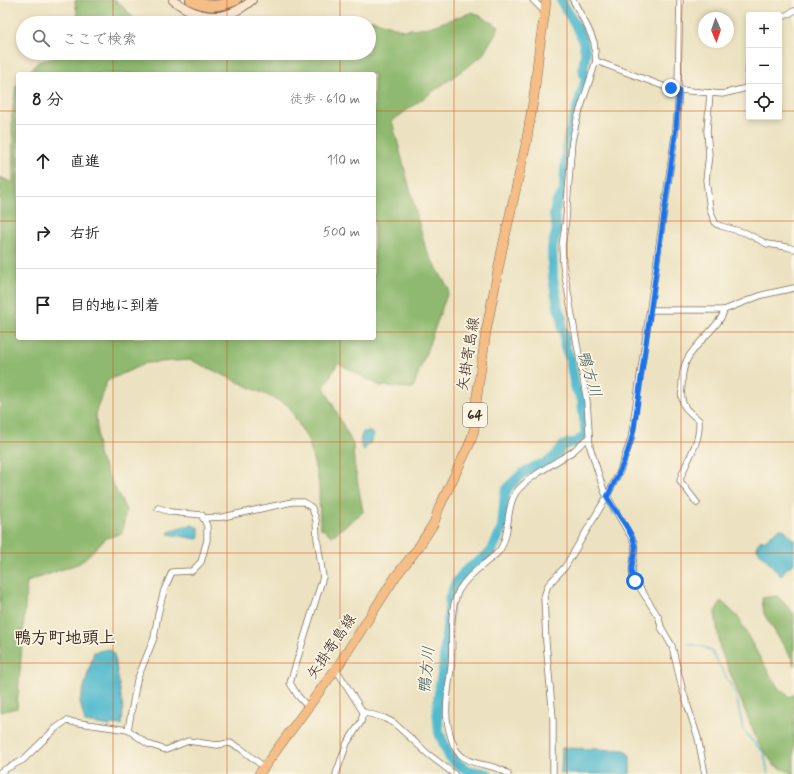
<!DOCTYPE html>
<html lang="ja">
<meta charset="utf-8">
<style>
:root{--surface:#fff;--page:#f6f6f6;--text:#222;--muted:#767676;--line:#e0e0e0}
body{margin:0;font-family:Mynerve,"Klee One",sans-serif;background:var(--page);color:var(--text)}
.controls{position:absolute;right:12px;top:12px;display:grid;overflow:hidden;border-radius:4px;box-shadow:0 2px 6px #0003}
.controls button{width:36px;height:36px;display:grid;place-items:center;padding:0;border:0;border-bottom:1px solid var(--line);background:var(--surface);color:var(--text);font:20px sans-serif}
.compass{position:absolute;left:698px;top:12px;width:36px;height:36px;border-radius:50%;background:var(--surface);box-shadow:0 2px 6px #0003;rotate:178deg}
.stop{position:absolute;width:12px;height:12px;margin:-9px;border:3px solid #1a73e8;border-radius:50%;background:#fff}
.stop.end{background:#1a73e8;border-color:#fff;box-shadow:0 1px 4px #0008}
.list{margin:0;padding:0;list-style:none}
h2{display:flex;justify-content:space-between;align-items:center;height:52px;margin:0;padding:0 16px;font-size:17px}
h2 small{font-size:13px;font-weight:400;color:var(--muted)}
.list li{display:grid;grid-template-columns:26px 1fr auto;gap:12px;align-items:center;box-sizing:border-box;height:72px;padding:0 16px;border-top:1px solid var(--line)}
.list b{display:block;font-size:15px;white-space:nowrap}
.list em{font-size:13px;font-style:normal;color:var(--muted)}
.icon{flex:none;width:22px;height:22px;fill:none;stroke:currentColor;stroke-width:2;stroke-linecap:round;stroke-linejoin:round}
.map{position:relative;flex:none;width:794px;height:774px;overflow:hidden}
.search{position:absolute;background:var(--surface);box-shadow:0 2px 6px #0003;left:16px;top:16px;width:360px;height:44px;display:flex;align-items:center;gap:10px;box-sizing:border-box;padding:0 14px;border-radius:22px;color:var(--muted);font-size:15px}
.panel{position:absolute;background:var(--surface);box-shadow:0 2px 6px #0003;left:16px;top:72px;width:360px;height:268px;border-radius:4px}
.map>svg:first-child{display:block}
.forest{fill:#8fb970;stroke:#657247}
.water{fill:#51bace;stroke:#467276}
.lines{fill:none;stroke-linecap:round;stroke-linejoin:round}
.stream{stroke:#51bace;stroke-width:1.5}
.river{stroke:#51bace;stroke-width:10}
.street-casing{stroke:#796a57;stroke-width:7}
.secondary-casing{stroke:#796a57;stroke-width:10}
.primary-casing{stroke:#796a57;stroke-width:10}
.highway-casing{stroke:#796a57;stroke-width:12}
.street{stroke:#fff;stroke-width:5.5}
.secondary{stroke:#fbe5cf;stroke-width:8}
.primary{stroke:#f6be87;stroke-width:9}
.highway{stroke:#f6be87;stroke-width:10}
.route{stroke:#1a73e8;stroke-width:5}
.grid{fill:none;stroke:#d7540e;stroke-width:1;stroke-opacity:0.55}
.labels{text-anchor:middle;dominant-baseline:central;stroke-width:3.5;stroke-linejoin:round;paint-order:stroke}
.shield{fill:#fcf5e5;stroke:#75675a;stroke-width:1}
.shield-label{font-size:14px;font-weight:bold;fill:#3b2a1e}
.street-label{font-size:15px;fill:#3b2a1e;stroke:#fcf5e5}
.water-label{font-size:16px;font-style:italic;fill:#435c5c;stroke:#fcf5e5}
.quarter-label{font-size:17px;font-weight:bold;fill:#3b2a1e;stroke:#fcf5e5}
</style>
<div class="map">
<svg width="794" height="774" viewBox="0 0 794 774">
<rect width="100%" height="100%" fill="#fcf5e5"/>
<filter id="ink" filterUnits="userSpaceOnUse"><feTurbulence type="fractalNoise" baseFrequency=".025" numOctaves="2"/><feDisplacementMap in="SourceGraphic" scale="8" xChannelSelector="R" yChannelSelector="G"/><feConvolveMatrix kernelMatrix="1 2 1 2 8 2 1 2 1" color-interpolation-filters="sRGB"/></filter>
<filter id="wash" filterUnits="userSpaceOnUse"><feTurbulence type="fractalNoise" baseFrequency=".012" numOctaves="4" result="noise"/><feDisplacementMap in="SourceGraphic" scale="16" xChannelSelector="R" yChannelSelector="G"/><feGaussianBlur stdDeviation="0.9" result="paint"/><feColorMatrix in="noise" values="0 0 0 0 0 0 0 0 0 0 0 0 0 0 0 0 0 1.4 0 .05"/><feComposite in="paint" operator="in"/></filter>
<g filter="url(#wash)">
<rect width="100%" height="100%" fill="#ece2c1"/>
<g class="forest">
<path d="M76,0H116L135,19L151,23H79L75,2Z"/>
<path d="M473,12L499,27L482,56L392,121L426,250L449,289L413,388L380,386L338,363L324,387L353,445L354,462L363,512L332,536L320,527L319,484L309,442L288,405L191,360L146,363L107,381L96,411L98,455L126,510L122,533L105,539L80,563L27,582L17,708L0,712V177L13,183L12,115L16,86L18,84V338H374V74H27L38,62L71,53H369V23H327L373,20L403,30L429,27Z"/>
<path d="M777,596L794,613V666L792,659L764,614L762,598Z"/>
<path d="M721,601L737,616L761,660L779,689L790,697L794,694V774L774,765L758,743L720,648L715,612Z"/>
</g>
<g class="water">
<path d="M363,432H370L374,435L370,443L364,450C359,444 360,439 363,432Z"/>
<path d="M192,525L199,528V538L197,539L168,534V533L180,527Z"/>
<path d="M779,529L785,530L794,540V563L785,570L781,576L757,549V545L762,539L764,541Z"/>
<path d="M110,649L113,652L115,659L123,709L122,725L111,724L110,726L85,722L80,702L94,652Z"/>
<path d="M562,748L625,750L630,756V774H561Z"/>
</g>
<g class="lines">
<g class="stream">
<path d="M607,502L614,514"/>
<path d="M631,578L629,574V570L632,544"/>
<path d="M668,635L673,639"/>
<path d="M688,644L704,647L712,652L736,695L743,729L746,734L764,753L768,774"/>
</g>
<path class="river" d="M488,774L471,771L462,767L454,761L449,756L439,733L437,709L440,684L443,669L450,596L456,583L464,572L491,552L502,528L505,493L509,486L523,473L534,467L548,462L555,456L563,446L569,443H576L586,435L582,399L575,387L570,359L565,347L564,332L562,330V317L558,308L553,278L552,248L557,229L554,216L556,203L564,192L566,150L569,134L586,79C580,69 586,61 585,51C583,32 569,17 561,0"/>
</g>
</g>
<g filter="url(#ink)">
<g class="lines">
<g class="street-casing">
<g id="street">
<path d="M533,0L545,12"/>
<path d="M573,0L588,28L594,42L596,61L577,119L572,141L566,219L562,246L563,264L587,401L590,447L604,491L634,542C637,554 630,566 633,577L659,618L661,627L672,646L682,688L698,738L705,774"/>
<path d="M779,19L794,11"/>
<path d="M596,61L671,89L679,90L722,94L747,88L749,64"/>
<path d="M710,93L707,131L709,154L706,180L710,209L713,218L716,224L721,226L746,233L767,244L787,247L794,249"/>
<path d="M650,310H724L762,295L794,288"/>
<path d="M697,503L680,481C681,475 684,469 687,463C694,448 700,438 699,420C683,408 680,404 682,384C682,376 683,369 686,362C692,345 722,325 724,310"/>
<path d="M203,518L223,517L292,502H304L312,508L316,520L317,538L323,577L290,683L298,696L308,707"/>
<path d="M336,669L363,712L384,718L394,723L428,754L454,774"/>
<path d="M128,730L137,680L154,638L158,614L164,590L172,572L192,571L201,562L207,540V526L202,515L171,512L158,508"/>
<path d="M0,772L23,760L56,728L66,721L128,730L148,744L166,750L188,741L217,745L230,743L240,748L264,767"/>
<path d="M336,774L347,743L361,722L363,712"/>
<path d="M508,774C492,761 467,769 455,748C451,739 448,729 447,719C445,703 449,685 451,668C454,643 447,614 459,590C465,580 475,571 484,564C489,560 496,555 500,550C510,533 506,515 513,498C519,481 557,462 572,452C578,448 582,441 589,439"/>
<path d="M553,774V718L546,642L544,597L548,585L565,567L606,498L620,471L631,439L676,128L679,90L678,83L680,0"/>
</g>
</g>
<g class="secondary-casing">
<path id="secondary" d="M173,0C199,20 226,23 252,0"/>
</g>
<g class="primary-casing">
<path id="primary" d="M259,774L338,666L396,576L418,548L434,523L439,508L470,443L474,430L476,403L486,332L502,250L526,144L534,96L539,50L545,12L546,0"/>
</g>
<g class="highway-casing">
<path id="highway" d="M191,0C208,8 220,7 236,0"/>
</g>
<use href="#street" class="street"/>
<use href="#secondary" class="secondary"/>
<use href="#primary" class="primary"/>
<use href="#highway" class="highway"/>
</g>
</g>
<g class="lines" filter="url(#ink)">
<path class="route" d="M635,581C628,571 635,558 635,547C634,533 614,510 607,497C619,474 629,453 634,428L676,128L679,90L671,88"/>
</g>
<path class="grid" d="M113,0V23M227,0V23M340,0V23M454,0V774M567,0V774M681,0V774M113,53V74M227,53V74M340,53V74M0,111H18M374,111H749M779,111H794M0,221H18M374,221H794M0,332H18M374,332H794M113,338V774M227,338V774M340,338V774M0,442H794M0,553H794M0,663H794"/>
<g class="labels">
<rect class="shield" x="463" y="403" width="24" height="24" rx="3"/>
<g class="shield-label">
<text x="475" y="415">64</text>
</g>
<g class="street-label">
<text transform="translate(469 354) rotate(-81)">矢掛寄島線</text>
<text transform="translate(332 647) rotate(-56)">矢掛寄島線</text>
</g>
<g class="water-label">
<text transform="translate(589 374) rotate(74)">鴨方川</text>
<text transform="translate(427 670) rotate(-84)">鴨方川</text>
</g>
<g class="quarter-label">
<text x="65" y="638">鴨方町地頭上</text>
</g>
</g>
</svg>
<div class="controls">
<button>+</button>
<button>−</button>
<button><svg class="icon" aria-label="locate" viewBox="0 0 24 24"><circle cx="12" cy="12" r="6"/><path d="M12 2v4M12 18v4M2 12h4M18 12h4"/></svg></button>
</div>
<svg class="compass" viewBox="-18 -18 36 36"><path d="M0-13l5 13h-10z" fill="#e53935"/><path d="M0 13l5-13h-10z" fill="#767676"/></svg>
<div class="stop" style="left:635px;top:581px"></div>
<div class="stop end" style="left:671px;top:88px"></div>
<div class="search"><svg class="icon" aria-label="search" viewBox="0 0 24 24"><circle cx="10" cy="10" r="6"/><path d="M15 15l6 6"/></svg>ここで検索</div>
<section class="panel">
<h2>8 分<small>徒歩 · 610 m</small></h2>
<ul class="list">
<li><svg class="icon" aria-label="ahead" viewBox="0 0 24 24"><path d="M12 20V5M6 11l6-6 6 6"/></svg><div><b>直進</b></div><em>110 m</em></li>
<li><svg class="icon" aria-label="right" viewBox="0 0 24 24"><path d="M7 20v-9h11M14 6l5 5-5 5"/></svg><div><b>右折</b></div><em>500 m</em></li>
<li><svg class="icon" aria-label="arrive" viewBox="0 0 24 24"><path d="M6 21V4h12l-3 4 3 4H6"/></svg><div><b>目的地に到着</b></div></li>
</ul>
</section>
</div>
